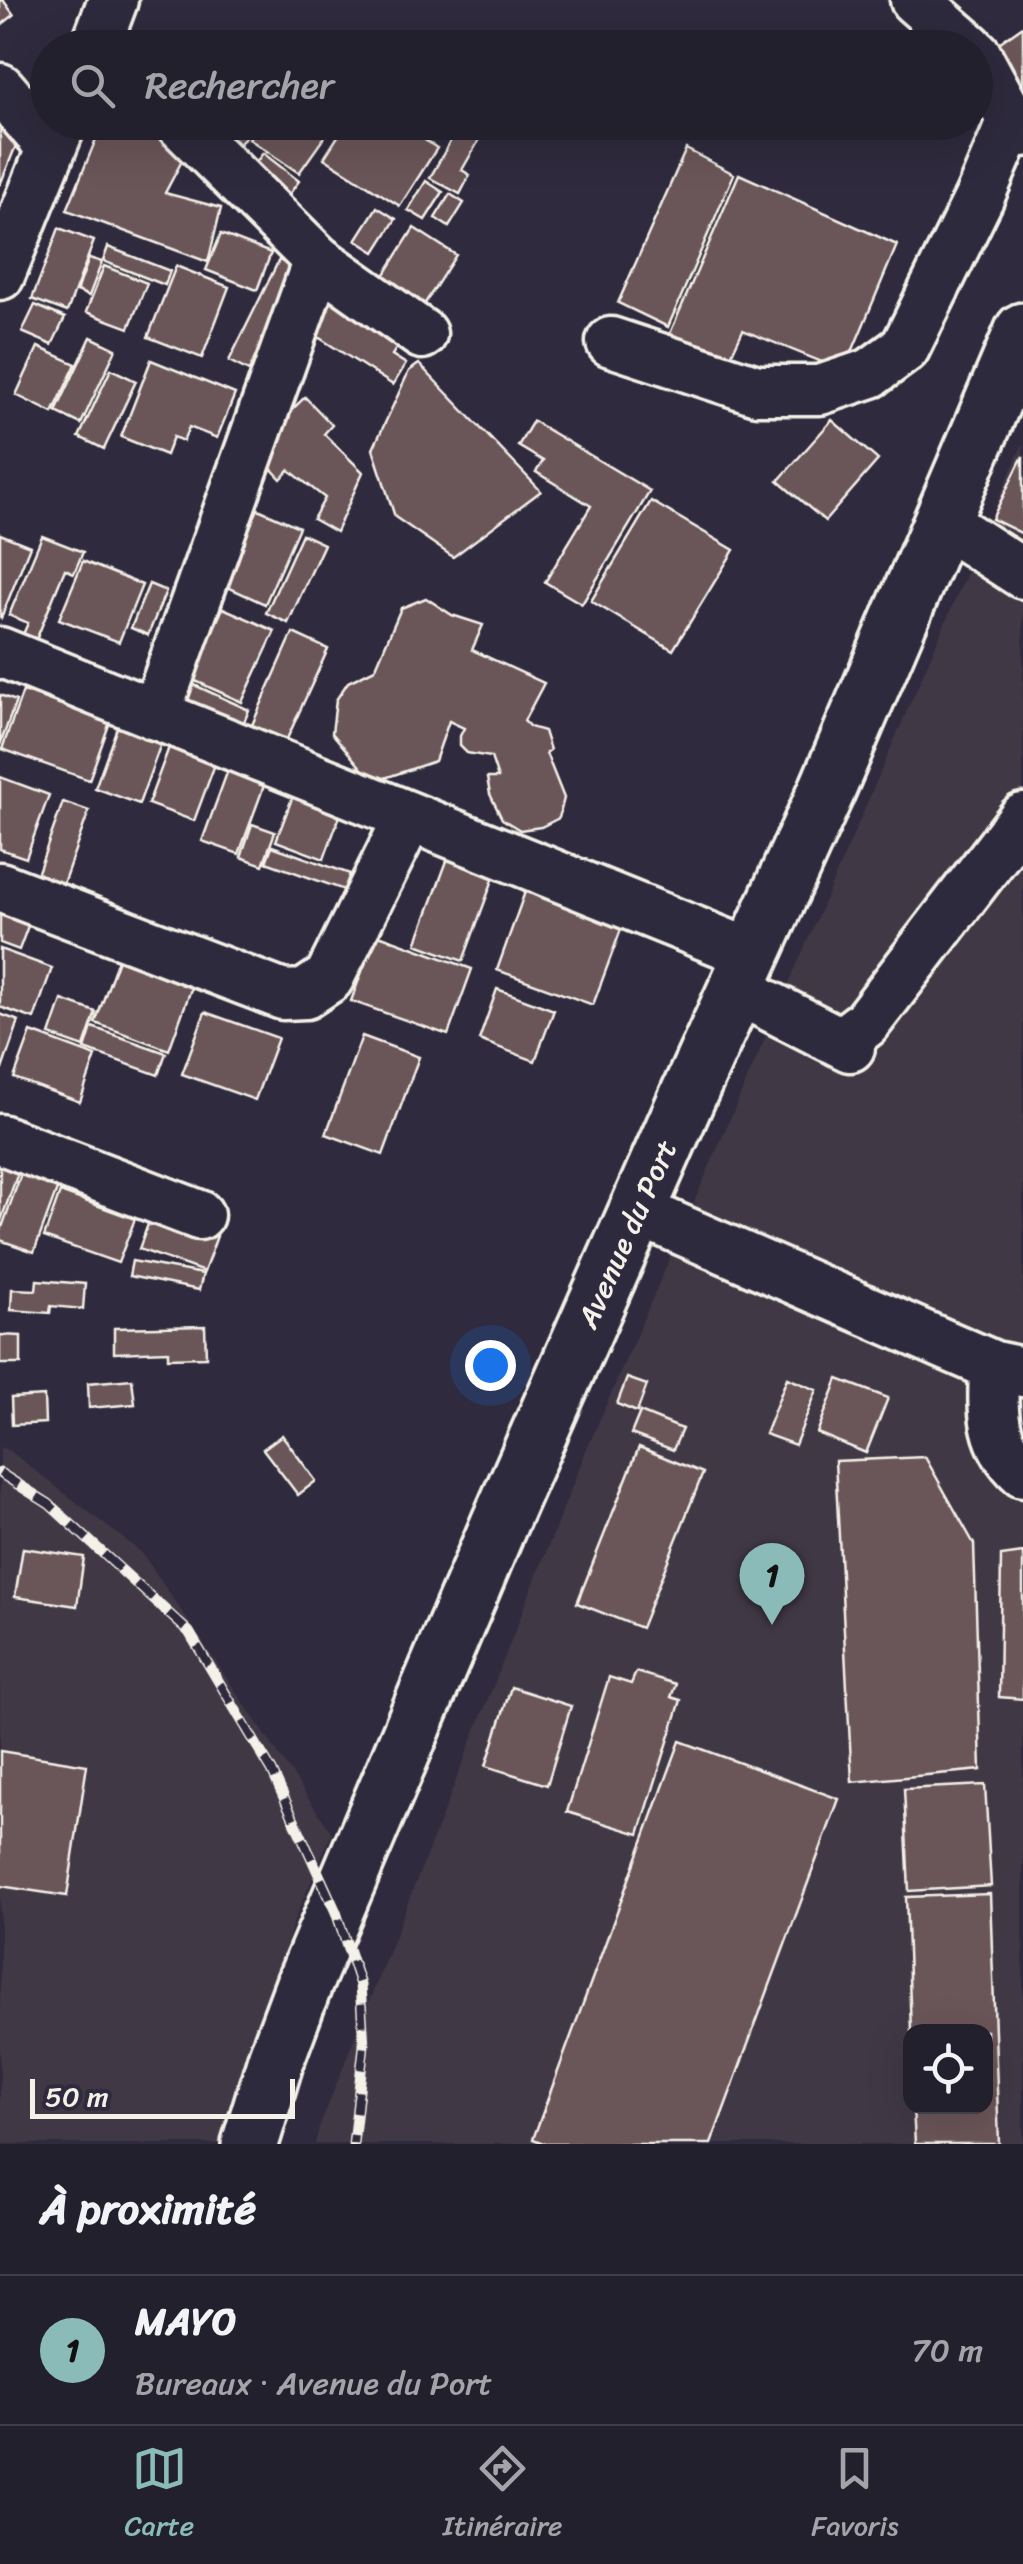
<!DOCTYPE html>
<html lang="fr">
<meta charset="utf-8">
<style>
:root{--surface:#23202e;--page:#2b2836;--text:#f1f3f6;--muted:#a3a3aa;--line:#403e4a;--accent:#8bbbb9}
body{margin:0;font-family:Sriracha,sans-serif;background:var(--page);color:var(--text)}
.controls{position:absolute;right:30px;bottom:30px;display:grid;overflow:hidden;border-radius:20px;box-shadow:0 10px 40px #0002}
.controls button{width:90px;height:90px;display:grid;place-items:center;padding:0;border:0;border-bottom:2px solid var(--line);background:var(--surface);color:var(--text);font:50px sans-serif}
.scale{position:absolute;left:30px;bottom:25px;width:265px;box-sizing:border-box;padding-left:10px;border:5px solid #f4f1e8;border-top:0;font-size:28px;line-height:35px;white-space:nowrap;color:#f4f1e8;-webkit-text-stroke:8px #2f2a3d;paint-order:stroke}
.you{position:absolute;left:490px;top:1365px;width:35px;height:35px;margin:-25px;border:8px solid #fff;border-radius:50%;background:#1a73e8;box-shadow:0 0 0 15px #1a73e833}
.badge{display:grid;place-items:center;width:65px;height:65px;border-radius:50%;background:var(--accent);color:#111;font-size:32px;font-weight:700}
.pin{position:absolute;translate:-50% -82px;filter:drop-shadow(0 2px 5px #0008)}
.pin::after{content:'';position:absolute;top:52px;width:35px;height:30px;background:inherit;clip-path:polygon(0 0,100% 0,50% 100%)}
.list{margin:0;padding:0;list-style:none}
h2{display:flex;justify-content:space-between;align-items:center;height:130px;margin:0;padding:0 40px;font-size:42px}
h2 small{font-size:32px;font-weight:400;color:var(--muted)}
.list li{display:grid;grid-template-columns:65px 1fr auto;gap:30px;align-items:center;box-sizing:border-box;height:150px;padding:0 40px;border-top:2px solid var(--line)}
.list b{display:block;font-size:38px;white-space:nowrap}
.list p{margin:0;font-size:32px;white-space:nowrap;color:var(--muted)}
.list em{font-size:32px;font-style:normal;color:var(--muted)}
.icon{flex:none;width:55px;height:55px;fill:none;stroke:currentColor;stroke-width:2;stroke-linecap:round;stroke-linejoin:round}
.map{position:relative;flex:none;width:1023px;height:2144px;overflow:hidden}
.search{position:absolute;background:var(--surface);box-shadow:0 10px 40px #0002;left:30px;right:30px;top:30px;height:110px;display:flex;align-items:center;gap:25px;box-sizing:border-box;padding:0 35px;border-radius:55px;color:var(--muted);font-size:38px}
.sheet{height:280px;background:var(--surface)}
nav{display:flex;justify-content:space-around;align-items:center;box-sizing:border-box;height:140px;border-top:2px solid var(--line);background:var(--surface);font-size:28px;color:var(--muted)}
nav a{display:grid;justify-items:center;gap:5px}
nav .on{color:var(--accent)}
.map>svg:first-child{display:block}
.built{fill:#413745;fill-rule:evenodd}
.building{fill:#6a5559;stroke:#f4f1e8;stroke-width:2.5}
.lines{fill:none;stroke-linecap:round;stroke-linejoin:round}
.minor-casing{stroke:#f4f1e8;stroke-width:55}
.major-casing{stroke:#f4f1e8;stroke-width:62}
.minor{stroke:#2f2a3d;stroke-width:48}
.major{stroke:#2f2a3d;stroke-width:55}
.rail-casing{stroke:#f4f1e8;stroke-width:11}
.rail{stroke:#2f2a3d;stroke-width:8;stroke-dasharray:22;stroke-linecap:butt}
.labels{text-anchor:middle;dominant-baseline:central;stroke-width:8;stroke-linejoin:round;paint-order:stroke}
.street-label{font-size:30px;fill:#f4f1e8;stroke:#2f2a3d}
</style>
<div class="map">
<svg width="1023" height="2144" viewBox="0 0 1023 2144">
<rect width="100%" height="100%" fill="#2f2a3d"/>
<filter id="ink" filterUnits="userSpaceOnUse"><feTurbulence type="fractalNoise" baseFrequency=".01" numOctaves="2"/><feDisplacementMap in="SourceGraphic" scale="20" xChannelSelector="R" yChannelSelector="G"/><feConvolveMatrix kernelMatrix="1 2 1 2 8 2 1 2 1" color-interpolation-filters="sRGB"/></filter>
<g filter="url(#ink)">
<g class="built">
<path d="M1023,443V2144H315L319,2128L583,1458ZM910,2031H986V2106H910Z"/>
<path d="M0,1447L10,1451L142,1553L332,1833L294,1921L220,2144H0Z"/>
</g>
<g class="building">
<path d="M0,0H3L14,15L0,26Z"/>
<path d="M1023,26V90L993,47Z"/>
<path d="M0,119L23,128L0,185Z"/>
<path d="M103,122H140L185,155L165,193L221,208L208,262L67,210Z"/>
<path d="M218,122H257L238,146L214,128Z"/>
<path d="M261,122H335L299,173L249,139Z"/>
<path d="M347,122H397L437,148L400,206L324,158Z"/>
<path d="M460,124L482,135L462,170L470,175L460,194L430,178Z"/>
<path d="M686,149L734,174L668,327L618,303Z"/>
<path d="M263,153L299,181L282,204L245,177Z"/>
<path d="M739,174L897,245L844,371L743,330L727,364L668,338Z"/>
<path d="M426,181L443,192L425,220L408,210Z"/>
<path d="M450,194L464,203L449,227L435,218Z"/>
<path d="M377,207L396,219L375,252L356,240Z"/>
<path d="M59,228L94,241L67,312L32,299Z"/>
<path d="M414,228L456,255L422,308L380,282Z"/>
<path d="M221,234L271,253L257,290L206,270Z"/>
<path d="M108,247L170,271L165,285L103,261Z"/>
<path d="M89,258L102,262L89,296L77,291Z"/>
<path d="M279,260L296,269L249,371L229,361Z"/>
<path d="M104,266L147,283L129,328L86,312Z"/>
<path d="M176,266L229,287L202,358L148,337Z"/>
<path d="M332,286L406,333L392,355L406,364L393,385L304,328Z"/>
<path d="M35,305L65,318L52,345L22,332Z"/>
<path d="M91,337L116,349L81,424L56,412Z"/>
<path d="M38,347L76,364L53,413L16,395Z"/>
<path d="M151,360L235,394L217,438L189,427L183,441L173,437L166,455L121,437Z"/>
<path d="M419,364L541,491L453,557L395,517L373,449L409,371Z"/>
<path d="M111,369L136,381L104,449L79,437Z"/>
<path d="M305,397L332,425L324,434L363,472L336,532L313,519L325,498L289,470L281,479L252,448Z"/>
<path d="M832,420L878,460L825,521L778,481Z"/>
<path d="M533,421L650,491L582,604L545,582L591,506L536,472L543,461L518,446Z"/>
<path d="M1023,456V534L992,519Z"/>
<path d="M651,501L734,550L673,650L591,601Z"/>
<path d="M258,509L299,527L265,604L223,585Z"/>
<path d="M0,534L30,546L1,618L0,617Z"/>
<path d="M302,534L324,544L288,623L266,613Z"/>
<path d="M42,536L83,552L74,573L65,569L34,645L21,639L28,623L9,615Z"/>
<path d="M83,561L142,585L119,642L59,619Z"/>
<path d="M149,584L166,591L148,635L131,628Z"/>
<path d="M426,598L452,615L483,625L472,650L544,683L524,721L530,727L544,731L550,750L546,753L564,798L559,818L541,827L520,830L502,819L490,794L487,778H498L491,757L467,753L460,746V736L464,728L449,721L435,761L373,782L332,733L336,700L348,682L375,669L401,608Z"/>
<path d="M223,608L275,631L242,702L191,679Z"/>
<path d="M293,633L328,649L286,741L252,725Z"/>
<path d="M190,683L249,710L242,727L182,700Z"/>
<path d="M23,691L110,722L89,780L2,749Z"/>
<path d="M0,695L16,701L0,745Z"/>
<path d="M123,711L167,727L139,804L95,788Z"/>
<path d="M175,731L221,748L194,821L148,804Z"/>
<path d="M232,759L269,772L239,854L202,841Z"/>
<path d="M0,777L49,795L26,858L0,849Z"/>
<path d="M298,782L346,799L324,859L276,841Z"/>
<path d="M63,802L89,811L60,892L34,883Z"/>
<path d="M252,824L275,832L263,865L241,857Z"/>
<path d="M272,846L350,874L344,890L266,862Z"/>
<path d="M451,850L498,866L463,961L416,944Z"/>
<path d="M526,889L623,924L593,1005L497,970Z"/>
<path d="M0,907L31,918L19,950L0,943Z"/>
<path d="M376,934L472,969L448,1035L351,1001Z"/>
<path d="M0,949L52,968L34,1019L0,1007Z"/>
<path d="M121,951L195,978L169,1050L95,1023Z"/>
<path d="M497,989L554,1010L535,1061L479,1040Z"/>
<path d="M62,1000L96,1012L84,1047L50,1035Z"/>
<path d="M205,1012L278,1038L255,1100L182,1074Z"/>
<path d="M0,1014L19,1021L0,1075Z"/>
<path d="M92,1027L166,1053L158,1075L85,1049Z"/>
<path d="M31,1032L96,1056L80,1102L14,1078Z"/>
<path d="M362,1036L419,1057L383,1155L326,1134Z"/>
<path d="M0,1163L19,1170L0,1223Z"/>
<path d="M22,1171L59,1184L34,1252L0,1240V1233Z"/>
<path d="M60,1192L135,1219L118,1263L44,1237Z"/>
<path d="M152,1213L217,1236L204,1272L139,1249Z"/>
<path d="M132,1261L203,1274L199,1290L129,1276Z"/>
<path d="M37,1280L85,1284L83,1309L51,1306L50,1313L11,1310L12,1289L36,1290Z"/>
<path d="M205,1326L206,1357L168,1358V1351L114,1353V1328Z"/>
<path d="M0,1335L21,1336V1364H0Z"/>
<path d="M627,1378L647,1385L637,1412L617,1404Z"/>
<path d="M787,1378L817,1390L795,1445L765,1434Z"/>
<path d="M132,1379L135,1404L89,1408L88,1383Z"/>
<path d="M838,1379L888,1398L866,1453L817,1433Z"/>
<path d="M44,1396L45,1423L12,1425L11,1398Z"/>
<path d="M640,1412L682,1429L673,1450L631,1434Z"/>
<path d="M282,1435L316,1481L298,1495L263,1449Z"/>
<path d="M639,1447L703,1473L641,1628L577,1603Z"/>
<path d="M925,1457L974,1544L981,1770L852,1782L835,1461Z"/>
<path d="M23,1548L84,1557L77,1606L15,1597Z"/>
<path d="M1023,1553V1699L999,1697L1001,1556Z"/>
<path d="M636,1672L676,1684L671,1697L681,1700L639,1834L567,1812L609,1677L631,1684Z"/>
<path d="M511,1687L571,1706L547,1785L486,1766Z"/>
<path d="M680,1741L839,1799L711,2144H546L533,2139Z"/>
<path d="M0,1751L87,1765L67,1896L0,1886Z"/>
<path d="M985,1785L991,1886L909,1891L904,1789Z"/>
<path d="M990,1894L999,2144H915L913,2106H986V2031H911L906,1897Z"/>
</g>
<g class="lines">
<g class="minor-casing">
<g id="minor">
<path d="M915,0L970,48"/>
<path d="M95,48L113,0"/>
<path d="M976,54L1012,121L1023,132"/>
<path d="M0,88L51,147"/>
<path d="M179,122L318,260L422,334"/>
<path d="M0,275L62,122"/>
<path d="M611,342L757,390H820L871,373L905,348L979,198L1012,121"/>
<path d="M941,521L1023,574"/>
<path d="M0,652L754,955"/>
<path d="M155,715L318,260"/>
<path d="M0,887L283,995L305,994L329,978L409,817"/>
<path d="M736,989L850,1047L848,1037L866,1023L1023,818"/>
<path d="M0,1139L199,1215"/>
<path d="M638,1211L994,1366L1023,1372"/>
<path d="M994,1366C993,1408 989,1441 1023,1472"/>
</g>
</g>
<g class="major-casing">
<path id="major" d="M250,2144L276,2059L304,1984L499,1524L686,1100L827,790L1023,331"/>
</g>
<use href="#minor" class="minor"/>
<use href="#major" class="major"/>
<g class="rail-casing">
<path id="rail" d="M0,1473L49,1504L189,1632L272,1771L336,1912L360,1985L364,2045L353,2144"/>
</g>
<use href="#rail" class="rail"/>
</g>
</g>
<g class="labels">
<g class="street-label">
<text transform="translate(627 1234) rotate(-66)">Avenue du Port</text>
</g>
</g>
</svg>
<div class="controls">
<button><svg class="icon" aria-label="locate" viewBox="0 0 24 24"><circle cx="12" cy="12" r="6"/><path d="M12 2v4M12 18v4M2 12h4M18 12h4"/></svg></button>
</div>
<div class="scale">50 m</div>
<div class="you"></div>
<div class="pin badge" style="left:772px;top:1625px">1</div>
<div class="search"><svg class="icon" aria-label="search" viewBox="0 0 24 24"><circle cx="10" cy="10" r="6"/><path d="M15 15l6 6"/></svg>Rechercher</div>
</div>
<section class="sheet">
<h2>À proximité<small></small></h2>
<ul class="list">
<li><span class="badge">1</span><div><b>MAYO</b><p>Bureaux · Avenue du Port</p></div><em>70 m</em></li>
</ul>
</section>
<nav>
<a class="on"><svg class="icon" aria-label="map" viewBox="0 0 24 24"><path d="M3 6l6-2 6 2 6-2v14l-6 2-6-2-6 2zM9 4v14M15 6v14"/></svg>Carte</a>
<a><svg class="icon" aria-label="directions" viewBox="0 0 24 24"><path d="M12 3l9 9-9 9-9-9zM9 14v-3h6M13 9l2 2-2 2"/></svg>Itinéraire</a>
<a><svg class="icon" aria-label="saved" viewBox="0 0 24 24"><path d="M7 4h10v16l-5-4-5 4z"/></svg>Favoris</a>
</nav>
